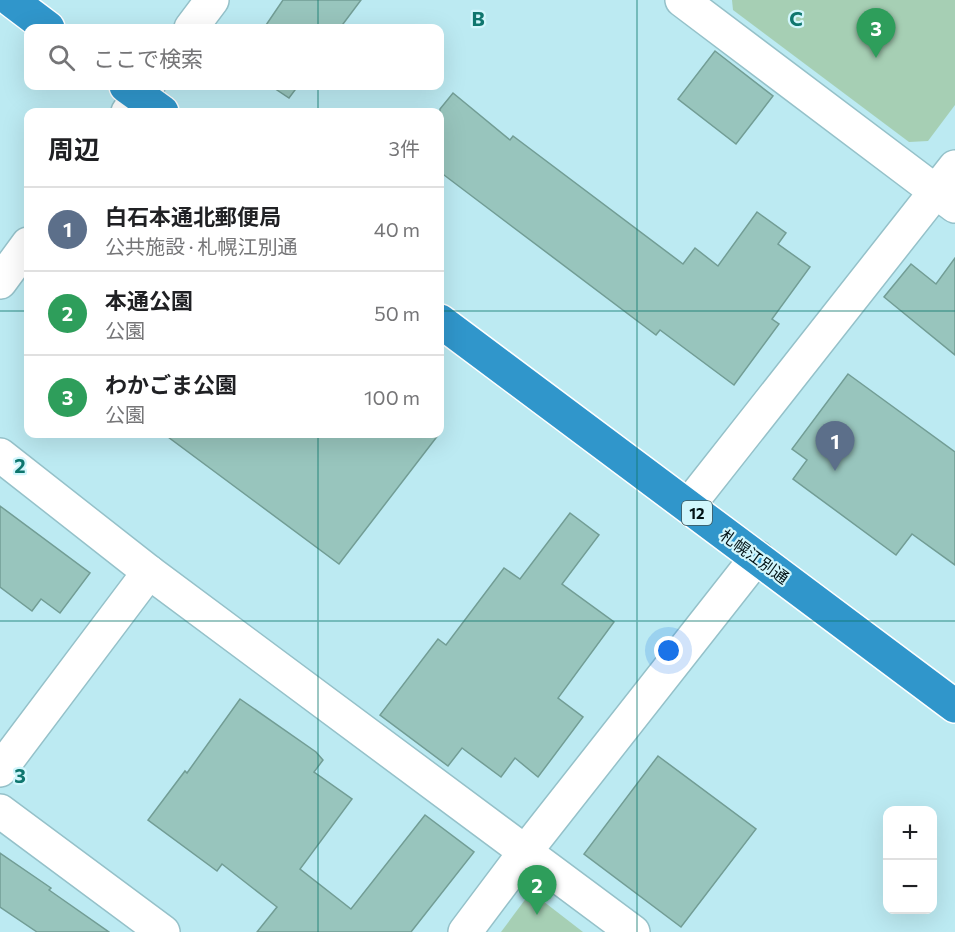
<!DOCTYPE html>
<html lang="ja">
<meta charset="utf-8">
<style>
:root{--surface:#fff;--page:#f2f2f2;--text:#202124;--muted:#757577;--line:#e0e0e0;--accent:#d93025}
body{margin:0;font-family:Commissioner,"Noto Sans JP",sans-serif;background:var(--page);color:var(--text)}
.controls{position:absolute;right:18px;bottom:18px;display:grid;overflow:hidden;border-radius:12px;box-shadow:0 6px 24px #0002}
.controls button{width:54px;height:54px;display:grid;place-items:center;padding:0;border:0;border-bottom:2px solid var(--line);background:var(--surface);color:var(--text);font:30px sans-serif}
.you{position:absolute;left:669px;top:651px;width:21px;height:21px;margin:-15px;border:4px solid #fff;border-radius:50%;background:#1a73e8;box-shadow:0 0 0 9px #1a73e833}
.badge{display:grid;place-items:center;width:39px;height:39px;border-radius:50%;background:var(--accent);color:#fff;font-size:20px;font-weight:700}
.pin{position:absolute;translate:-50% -50px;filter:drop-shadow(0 2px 3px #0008)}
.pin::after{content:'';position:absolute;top:32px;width:21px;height:18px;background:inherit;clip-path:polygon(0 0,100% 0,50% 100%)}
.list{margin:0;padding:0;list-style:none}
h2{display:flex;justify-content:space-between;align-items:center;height:78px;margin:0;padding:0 24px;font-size:26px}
h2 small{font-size:20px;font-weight:400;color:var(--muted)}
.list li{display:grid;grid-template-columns:39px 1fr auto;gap:18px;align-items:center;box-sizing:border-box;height:84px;padding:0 24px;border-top:2px solid var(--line)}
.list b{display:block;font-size:22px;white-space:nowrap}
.list p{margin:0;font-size:20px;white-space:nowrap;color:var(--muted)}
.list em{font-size:20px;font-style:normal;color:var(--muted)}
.icon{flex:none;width:33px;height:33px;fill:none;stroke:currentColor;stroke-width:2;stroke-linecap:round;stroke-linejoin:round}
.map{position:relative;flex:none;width:955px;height:932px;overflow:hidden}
.search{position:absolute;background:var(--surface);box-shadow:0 6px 24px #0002;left:24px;top:24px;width:420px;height:66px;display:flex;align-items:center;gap:15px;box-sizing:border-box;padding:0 21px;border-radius:12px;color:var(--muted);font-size:22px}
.panel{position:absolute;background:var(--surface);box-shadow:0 6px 24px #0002;left:24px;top:108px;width:420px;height:330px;border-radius:12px}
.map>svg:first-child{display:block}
.green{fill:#a6cfb4}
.building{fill:#98c5bd;stroke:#729d95;stroke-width:1.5}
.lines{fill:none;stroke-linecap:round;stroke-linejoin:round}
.street-casing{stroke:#95c1c9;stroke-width:36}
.secondary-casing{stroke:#95c1c9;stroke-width:36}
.highway-casing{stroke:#fff;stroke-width:36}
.street{stroke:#fff;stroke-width:33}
.secondary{stroke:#fff;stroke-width:33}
.highway{stroke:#3096cb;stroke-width:33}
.grid{fill:none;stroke:#0f766e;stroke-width:1.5;stroke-opacity:0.55}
.labels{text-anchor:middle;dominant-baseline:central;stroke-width:4.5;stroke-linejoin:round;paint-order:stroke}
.shield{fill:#d1f6fc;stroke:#40565a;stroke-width:1.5}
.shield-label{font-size:15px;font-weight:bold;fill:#021215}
.street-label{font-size:16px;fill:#021215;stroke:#d1f6fc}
.grid-label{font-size:20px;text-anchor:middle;font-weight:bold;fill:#0f766e;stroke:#d1f6fc;stroke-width:4.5;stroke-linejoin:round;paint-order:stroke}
</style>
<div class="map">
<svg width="955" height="932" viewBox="0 0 955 932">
<rect width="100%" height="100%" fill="#bceaf2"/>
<g class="green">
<path d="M732,0H955V105L928,141L909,142L733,10Z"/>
<path d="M527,897L539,898L583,932H501Z"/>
</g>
<g class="building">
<path d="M283,0H361L340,28H264Z"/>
<path d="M715,51L773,96L736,144L678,99Z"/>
<path d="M271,86H298L289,98Z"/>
<path d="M453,93L510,140L513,136L683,264L695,248L718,266L757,212L786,233L778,244L810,267L772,319L779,324L734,385L660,330L656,335L440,172V109Z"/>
<path d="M955,258V355L884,297L911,264L936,284Z"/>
<path d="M848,374L955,452V565L912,534L896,555L793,479L807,460L792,449Z"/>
<path d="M164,434H439L339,564Z"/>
<path d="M0,506L90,573L60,613L41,599L32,611L0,587Z"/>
<path d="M570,513L599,535L562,584L614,622L558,698L583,717L538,777L515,758L501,777L462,748L448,766L380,715L438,639L446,645L504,568L520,579Z"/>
<path d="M240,699L316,752L323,760L314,772L352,799L300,869L351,909L425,815L474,852L411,932H257L277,907L222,864L217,871L148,820L185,771L187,773Z"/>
<path d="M658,756L756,829L681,927L584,854Z"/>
<path d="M0,853L51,888L49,890L109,932H37L0,907Z"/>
</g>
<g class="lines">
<g class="street-casing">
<g id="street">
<path d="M682,0L955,206"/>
<path d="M0,455L149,572L633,932"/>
<path d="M688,506L955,167"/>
<path d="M0,770L149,572"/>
<path d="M0,811L163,932"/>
<path d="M465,932L525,852L757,557"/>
</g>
</g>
<g class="secondary-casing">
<g id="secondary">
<path d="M191,28L212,0"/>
<path d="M128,112L148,86"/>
<path d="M0,282L28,244"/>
</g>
</g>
<g class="highway-casing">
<g id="highway">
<path d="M11,0L48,28"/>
<path d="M126,86L162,112"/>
<path d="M440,321L955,706"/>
</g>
</g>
<use href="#street" class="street"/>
<use href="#secondary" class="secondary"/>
<use href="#highway" class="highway"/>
</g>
<path class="grid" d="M318,0V28M637,0V932M318,86V112M0,311H28M440,311H955M318,434V932M0,621H955"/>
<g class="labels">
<rect class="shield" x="682" y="501" width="30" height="24" rx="4.5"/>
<g class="shield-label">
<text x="697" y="513">12</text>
</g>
<g class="street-label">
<text transform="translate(755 556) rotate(36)">札幌江別通</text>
</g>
</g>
<g class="grid-label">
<text x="478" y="26">B</text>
<text x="796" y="26">C</text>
<text x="20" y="473">2</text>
<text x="20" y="783">3</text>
</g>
</svg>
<div class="controls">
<button>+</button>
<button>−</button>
</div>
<div class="you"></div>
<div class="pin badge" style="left:835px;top:471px;background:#5c6f8a">1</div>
<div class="pin badge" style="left:537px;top:915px;background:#2e9e5b">2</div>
<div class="pin badge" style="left:876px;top:58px;background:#2e9e5b">3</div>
<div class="search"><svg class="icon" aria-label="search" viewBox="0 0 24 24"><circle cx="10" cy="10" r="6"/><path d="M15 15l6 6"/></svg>ここで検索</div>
<section class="panel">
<h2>周辺<small>3件</small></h2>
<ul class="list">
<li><span class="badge" style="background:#5c6f8a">1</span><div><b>白石本通北郵便局</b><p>公共施設 · 札幌江別通</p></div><em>40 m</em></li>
<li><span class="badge" style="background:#2e9e5b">2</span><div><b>本通公園</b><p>公園</p></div><em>50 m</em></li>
<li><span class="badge" style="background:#2e9e5b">3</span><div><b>わかごま公園</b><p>公園</p></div><em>100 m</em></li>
</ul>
</section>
</div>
